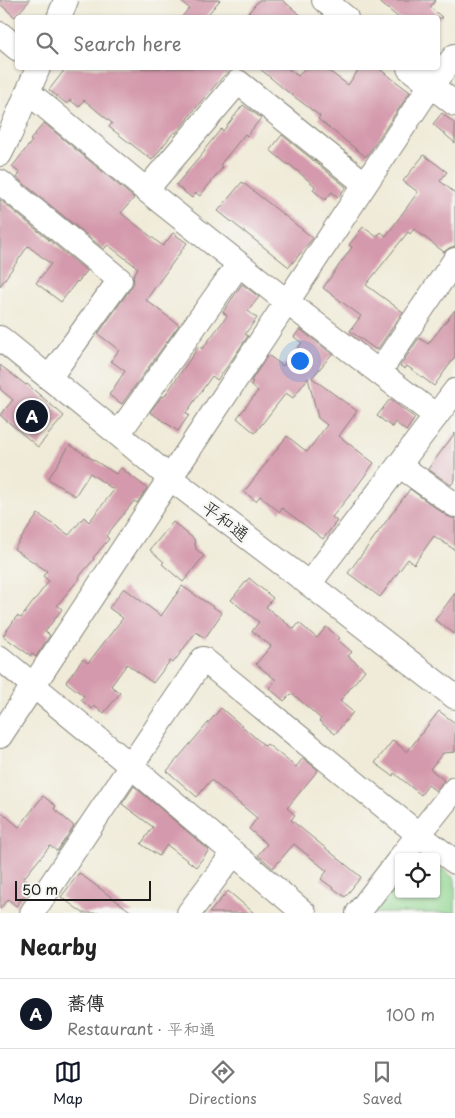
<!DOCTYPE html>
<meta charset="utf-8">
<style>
:root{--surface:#fff;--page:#f2f2f2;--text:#222;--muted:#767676;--line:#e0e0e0;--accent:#111827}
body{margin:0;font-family:"Playpen Sans","Klee One",sans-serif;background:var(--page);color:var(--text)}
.controls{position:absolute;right:15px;bottom:15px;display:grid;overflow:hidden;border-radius:5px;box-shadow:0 1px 4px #0004}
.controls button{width:45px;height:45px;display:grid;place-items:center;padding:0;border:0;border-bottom:1px solid var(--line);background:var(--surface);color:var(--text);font:25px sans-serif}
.scale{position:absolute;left:15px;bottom:12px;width:136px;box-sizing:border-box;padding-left:5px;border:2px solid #1c1c1c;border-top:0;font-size:14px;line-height:18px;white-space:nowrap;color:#1c1c1c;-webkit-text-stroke:4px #f6f6f2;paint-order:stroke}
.you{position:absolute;left:299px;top:360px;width:18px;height:18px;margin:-12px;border:4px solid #fff;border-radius:50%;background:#1a73e8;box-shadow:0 0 0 8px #1a73e833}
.badge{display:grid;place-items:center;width:32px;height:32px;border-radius:50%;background:var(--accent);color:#fff;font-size:16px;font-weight:700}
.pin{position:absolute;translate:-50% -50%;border:2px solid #fff;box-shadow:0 1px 5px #0006}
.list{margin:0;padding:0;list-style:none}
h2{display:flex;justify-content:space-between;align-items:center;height:65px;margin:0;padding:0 20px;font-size:21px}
h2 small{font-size:16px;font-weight:400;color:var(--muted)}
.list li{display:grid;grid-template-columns:32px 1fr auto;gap:15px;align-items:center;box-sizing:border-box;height:70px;padding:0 20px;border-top:1px solid var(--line)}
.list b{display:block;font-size:19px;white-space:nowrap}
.list p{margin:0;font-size:16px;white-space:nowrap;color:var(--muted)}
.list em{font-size:16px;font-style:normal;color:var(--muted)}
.icon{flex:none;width:28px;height:28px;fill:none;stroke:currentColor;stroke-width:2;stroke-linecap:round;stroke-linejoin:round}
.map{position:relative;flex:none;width:455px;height:913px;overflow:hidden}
.search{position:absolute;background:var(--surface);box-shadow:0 1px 4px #0004;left:15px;right:15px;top:15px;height:55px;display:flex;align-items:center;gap:12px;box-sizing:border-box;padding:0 18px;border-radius:5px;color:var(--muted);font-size:19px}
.sheet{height:135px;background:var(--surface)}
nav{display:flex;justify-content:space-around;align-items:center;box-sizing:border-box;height:70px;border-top:1px solid var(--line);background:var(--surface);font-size:14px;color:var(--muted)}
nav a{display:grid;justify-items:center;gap:2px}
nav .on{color:var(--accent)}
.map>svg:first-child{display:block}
.green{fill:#8fd58f;stroke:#567856}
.building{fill:#d499ac}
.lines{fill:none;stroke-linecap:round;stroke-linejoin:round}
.minor-casing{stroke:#86847a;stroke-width:26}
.minor{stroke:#fff;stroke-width:24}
.labels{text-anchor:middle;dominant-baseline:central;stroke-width:5;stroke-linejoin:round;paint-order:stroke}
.street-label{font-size:18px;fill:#1c1c1c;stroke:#f6f6f2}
</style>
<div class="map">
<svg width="455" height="913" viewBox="0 0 455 913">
<rect width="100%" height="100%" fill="#f6f6f2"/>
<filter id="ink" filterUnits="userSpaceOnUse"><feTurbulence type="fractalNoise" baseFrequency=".02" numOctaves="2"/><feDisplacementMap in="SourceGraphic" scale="10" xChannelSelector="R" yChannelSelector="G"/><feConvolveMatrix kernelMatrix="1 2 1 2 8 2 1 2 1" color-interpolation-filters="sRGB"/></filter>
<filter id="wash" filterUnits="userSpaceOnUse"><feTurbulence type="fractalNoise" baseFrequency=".0096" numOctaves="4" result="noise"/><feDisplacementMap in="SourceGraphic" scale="20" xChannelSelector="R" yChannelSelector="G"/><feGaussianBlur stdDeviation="1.12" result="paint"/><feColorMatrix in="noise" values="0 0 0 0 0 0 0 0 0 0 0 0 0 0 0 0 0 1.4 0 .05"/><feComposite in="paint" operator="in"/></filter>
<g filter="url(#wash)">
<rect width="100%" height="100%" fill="#f0ebd8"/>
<path class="green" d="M436,865L455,879V913H373L399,883V894H436Z"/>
<g id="blocks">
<g class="building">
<path d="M0,0H30L15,17L0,4Z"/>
<path d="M179,0H220L205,18H181L189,8Z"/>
<path d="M259,0H282L304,18H244Z"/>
<path d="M377,0H436L430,7L443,18H399Z"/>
<path d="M66,68H231L203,99L176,133L174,132L152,160L109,127L112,123L84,100L79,107L70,100L67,104L49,90Z"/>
<path d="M259,68H287L298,76L305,68H325L348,85L360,68H378L410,92L366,157L318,119L320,116L284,89Z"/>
<path d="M243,105L261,118L247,136L245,134L220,165L223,167L200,196L196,193L192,198L176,185L205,151L204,150L221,129L223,131Z"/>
<path d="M442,113L455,124V143L433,124Z"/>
<path d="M44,123L134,198L121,213L163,246L173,233L187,243L146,300L179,325L122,404L109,395L125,371L111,361L119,350L98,334L131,288L134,282L133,276L138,268L108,245L104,249L17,178L20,173L12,167L32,141L30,140Z"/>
<path d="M282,135L346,187L338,197L332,192L325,200L313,190L315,186L289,164L288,165L270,150Z"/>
<path d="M424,155L447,172L440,181L455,193V246L449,248L444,252L414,229L410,234L408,232L366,285L403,312L377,350L375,349L350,331L361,316L323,288L352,247L349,245L363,227L377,237L381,232L386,236L418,192L403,181Z"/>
<path d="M242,182L313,238L289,267L218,211Z"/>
<path d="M0,200L87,271L78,282L77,281L61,302L36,283L51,264L28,246L0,286Z"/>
<path d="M242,284L259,297L248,311L257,318L245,334L248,336L229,364L217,380L212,376L186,413L189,415L178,431L150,412L162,396L164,397L199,346L202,349L227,316L223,312Z"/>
<path d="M455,310V357L434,386L407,366L405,369L400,366L419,338L428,344Z"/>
<path d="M300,329L332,354L312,378L357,411L339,436L374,463L355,489L332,517L337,521L323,539L282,508L280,512L260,496L256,501L244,492L287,436L307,452L327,425L318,418L308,378L293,398L286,393L255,433L237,418L258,391L250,385L253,382L251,381L268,355L283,366L302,343L294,337Z"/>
<path d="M0,365L26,385L27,384L64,416L38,447L0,415L13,400L0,389Z"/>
<path d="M390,399L415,418L406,431L395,422L392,427L377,416Z"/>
<path d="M455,433V480L451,485L428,469Z"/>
<path d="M70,445L116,474L121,468L147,488L137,503L134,501L106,536L109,539L93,558L94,559L79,577L80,578L57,605L62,609L45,632L50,635L36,657L32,654L31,656L3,636L17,616L21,618L49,581L43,576L47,571L14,549L38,514L69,535L84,517L89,522L114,490L90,473L75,496L48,479Z"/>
<path d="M410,489L447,516L455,519V550L434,536L414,564L408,559L380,597L348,573Z"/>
<path d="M173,522L194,539L196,549L204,556L183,582L162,564L164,562L150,550Z"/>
<path d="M249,578L273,598L266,607L294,629L299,623L317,638L326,627L340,638L338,640L352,652L348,656L365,670L340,701L353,712L335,734L319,721L321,719L292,693L284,701L269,688L276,680L256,664L271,646L252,631L259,622L231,600Z"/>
<path d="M182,586L222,613L205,638L196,632L173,663L170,661L153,683L127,664L111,686L120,693L104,713L94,706L92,709L81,700L84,696L66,682L83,659L88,663L123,618L109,608L124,588L161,616Z"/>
<path d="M455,593V634L435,620Z"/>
<path d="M221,708L265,746L267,744L296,767L303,758L318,770L287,808L295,815L291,820L361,877L345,897L321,879L327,871L294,844L273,868L258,855L267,844L249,829L257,818L211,780L197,797L167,771Z"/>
<path d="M439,711L455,723V752L443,753L430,769L444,780L436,791L428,785L421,795L394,773L393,776L375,763L393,740L407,752Z"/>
<path d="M134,786L209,850L196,867L167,845L159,856L141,844L153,827L122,804Z"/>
<path d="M43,796L56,806L54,809L74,826L57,851L50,846L23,879L32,886L16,906L8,899L0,909V811L19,827Z"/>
<path d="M79,873L133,913H83L61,897Z"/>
<path d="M228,891L254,913H209Z"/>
</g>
</g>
</g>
<g filter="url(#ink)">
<use href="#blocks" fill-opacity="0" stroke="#86847a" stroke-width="1"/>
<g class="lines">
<g class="minor-casing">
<g id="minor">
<path d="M324,0L346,18"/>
<path d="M59,18L66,0"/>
<path d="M0,34L18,49"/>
<path d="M409,68L455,104"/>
<path d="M28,92L146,190L287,302L436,416"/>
<path d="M0,154L10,134L38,68"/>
<path d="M0,182L120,280L49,378"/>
<path d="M146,190L238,82L365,184"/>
<path d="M0,338L118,434L170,478L309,584L455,697"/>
<path d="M379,372L455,260"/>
<path d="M118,434L239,264"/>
<path d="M399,465L455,505"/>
<path d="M309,584L455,391"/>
<path d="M0,658L131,766L304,913"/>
<path d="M0,736L170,478L431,85L455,56"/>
<path d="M401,857L455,789"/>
<path d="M32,913L203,659L418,834L455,862"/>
<path d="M189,913L233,854"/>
<path d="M358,913L399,860"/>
</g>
</g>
<use href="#minor" class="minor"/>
</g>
</g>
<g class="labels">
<g class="street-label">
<text transform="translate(226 520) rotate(37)">平和通</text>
</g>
</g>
</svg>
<div class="controls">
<button><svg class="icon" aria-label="locate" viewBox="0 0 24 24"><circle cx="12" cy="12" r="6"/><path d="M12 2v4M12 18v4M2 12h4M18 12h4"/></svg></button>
</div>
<div class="scale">50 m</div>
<div class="you"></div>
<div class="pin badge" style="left:32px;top:416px">A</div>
<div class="search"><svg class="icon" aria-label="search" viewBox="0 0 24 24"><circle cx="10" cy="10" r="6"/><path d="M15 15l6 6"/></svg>Search here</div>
</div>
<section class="sheet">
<h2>Nearby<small></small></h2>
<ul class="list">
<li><span class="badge">A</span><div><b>蕎傳</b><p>Restaurant · 平和通</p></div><em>100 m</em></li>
</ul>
</section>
<nav>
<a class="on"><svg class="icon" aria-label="map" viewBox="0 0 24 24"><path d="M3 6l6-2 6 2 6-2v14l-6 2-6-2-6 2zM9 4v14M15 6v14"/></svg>Map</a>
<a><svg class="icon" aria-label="directions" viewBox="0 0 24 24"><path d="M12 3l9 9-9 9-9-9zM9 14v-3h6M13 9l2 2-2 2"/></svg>Directions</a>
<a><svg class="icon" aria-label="saved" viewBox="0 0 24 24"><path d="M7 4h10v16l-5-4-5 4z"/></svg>Saved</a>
</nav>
